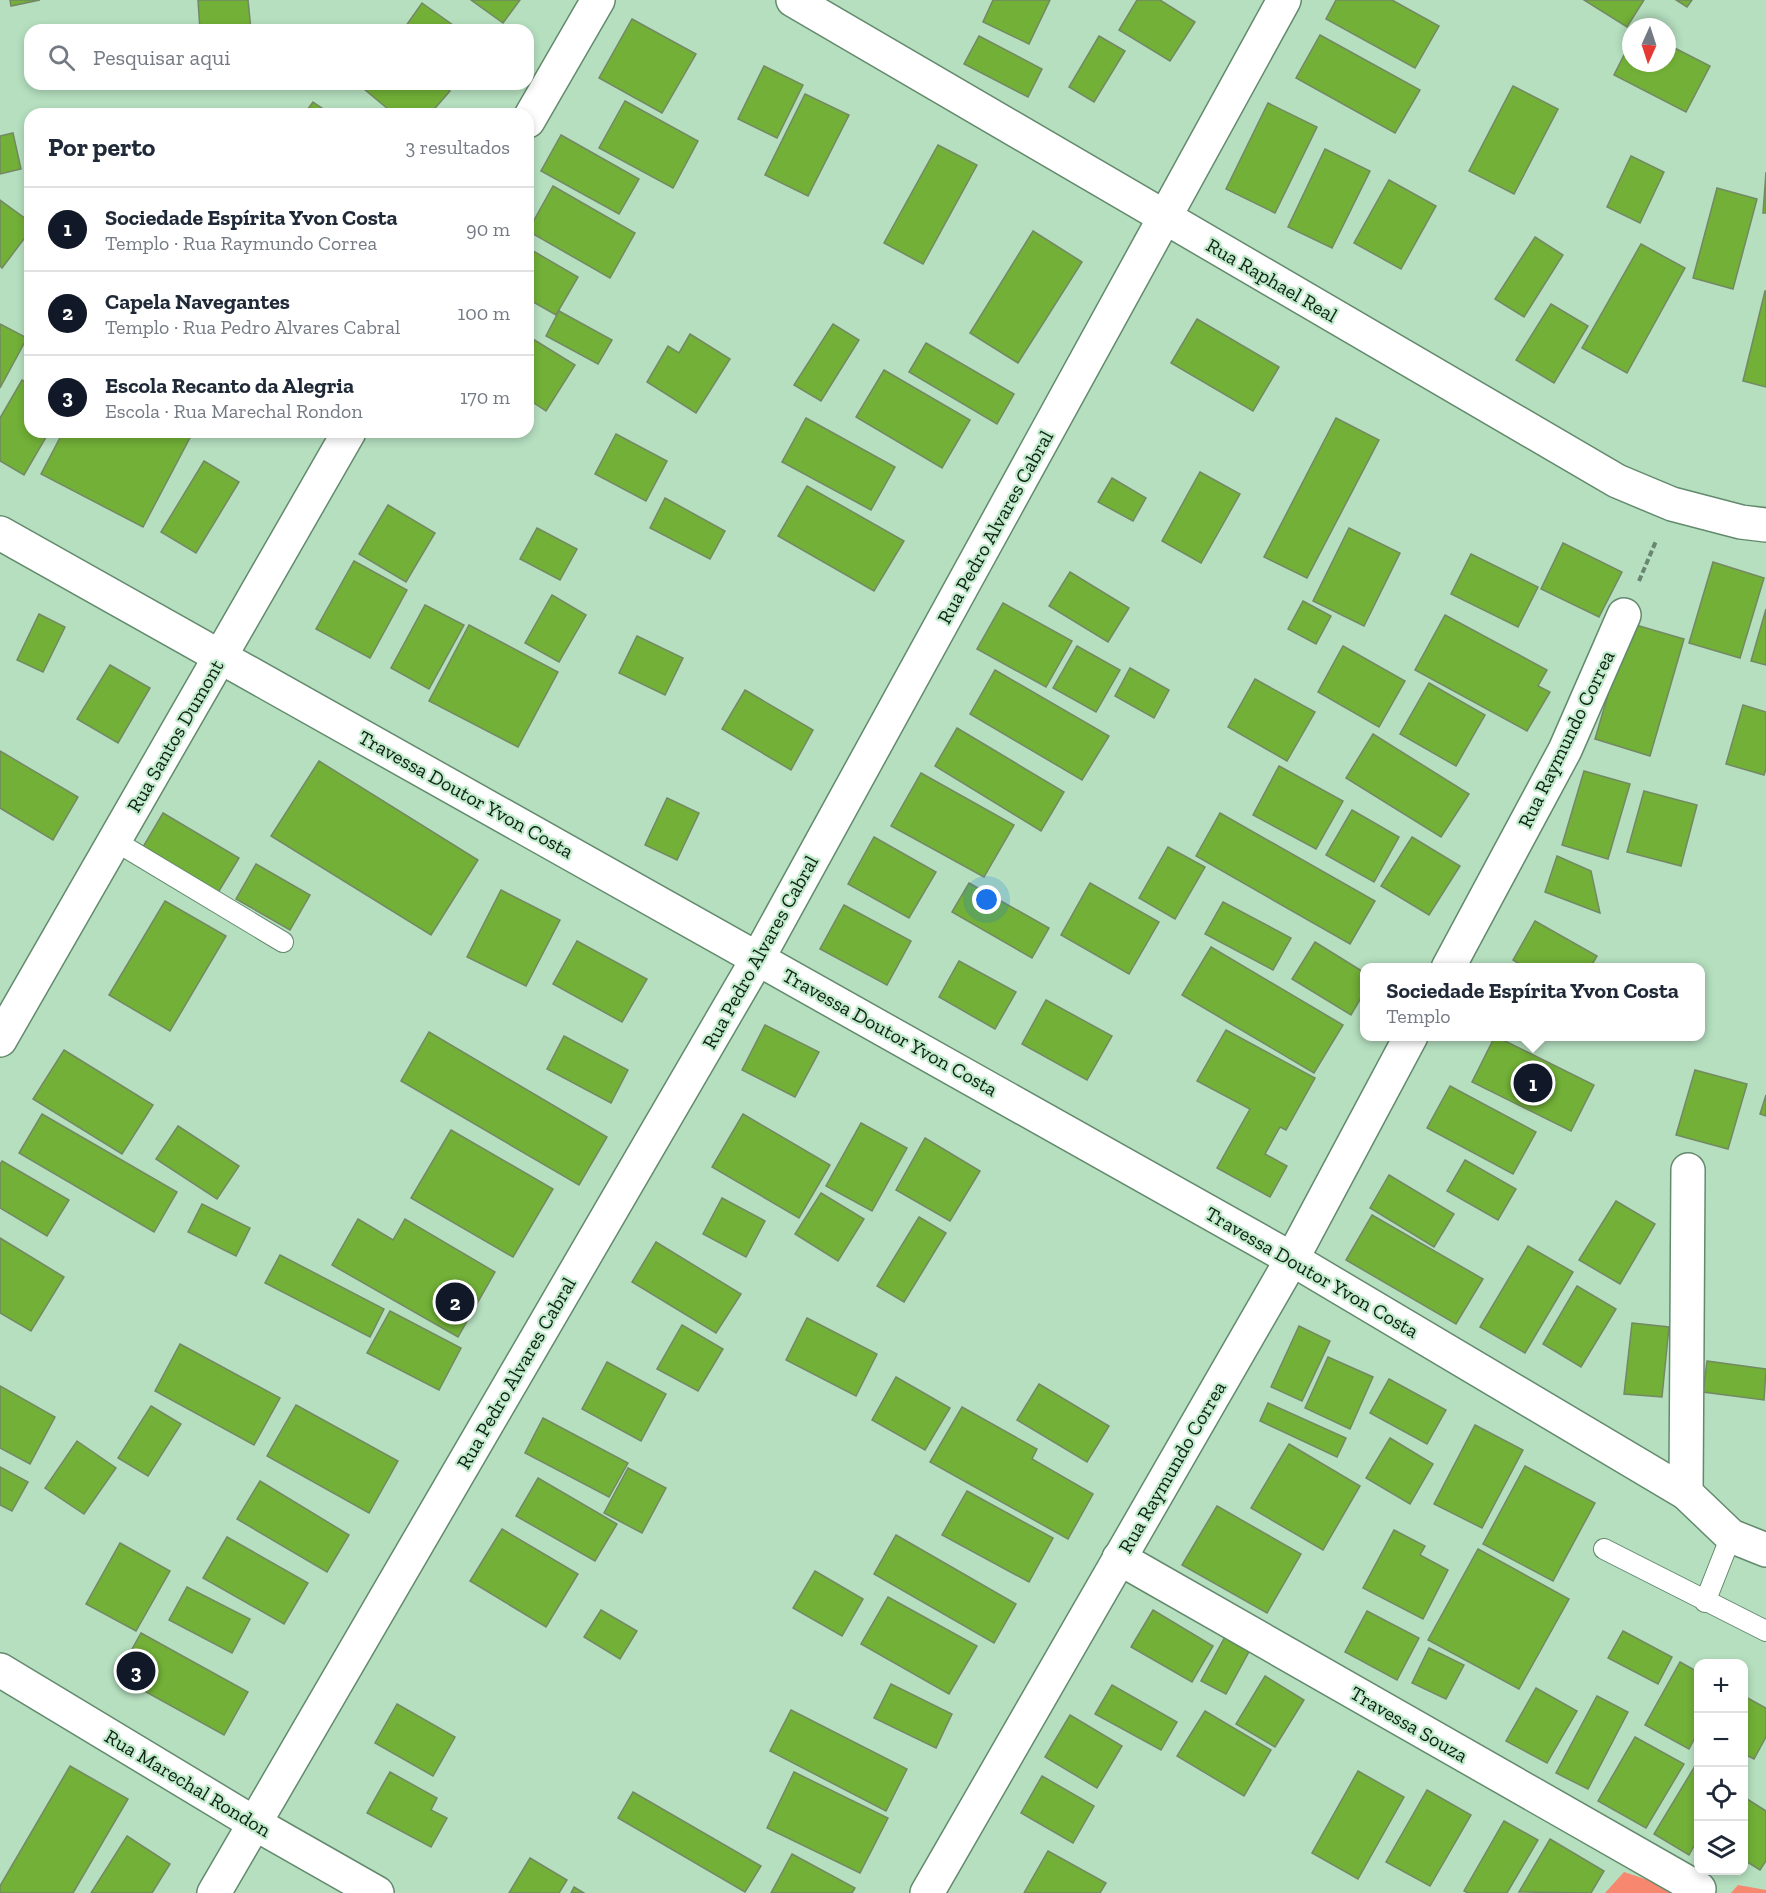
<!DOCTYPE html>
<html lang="pt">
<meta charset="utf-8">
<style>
:root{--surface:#fff;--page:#f2f2f3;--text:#1f2937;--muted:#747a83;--line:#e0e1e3;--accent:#111827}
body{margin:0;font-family:"Zilla Slab",serif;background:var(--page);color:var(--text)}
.controls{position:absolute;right:18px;bottom:18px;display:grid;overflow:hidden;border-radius:12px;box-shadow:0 3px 9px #0003}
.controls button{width:54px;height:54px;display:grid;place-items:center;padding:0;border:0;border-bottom:2px solid var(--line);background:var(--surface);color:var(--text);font:30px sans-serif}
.compass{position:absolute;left:1622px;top:18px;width:54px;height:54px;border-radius:50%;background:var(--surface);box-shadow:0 3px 9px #0003;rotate:183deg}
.you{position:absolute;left:987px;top:900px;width:21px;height:21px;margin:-15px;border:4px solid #fff;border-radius:50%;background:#1a73e8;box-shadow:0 0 0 9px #1a73e833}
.badge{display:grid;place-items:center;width:39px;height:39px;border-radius:50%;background:var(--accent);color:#fff;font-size:20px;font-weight:700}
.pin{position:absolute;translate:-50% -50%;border:3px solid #fff;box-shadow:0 2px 6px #0006}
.popup{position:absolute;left:1360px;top:963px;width:345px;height:78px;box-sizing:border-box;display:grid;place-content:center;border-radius:12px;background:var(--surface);filter:drop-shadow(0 2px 4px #0005);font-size:20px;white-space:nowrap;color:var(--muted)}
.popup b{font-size:22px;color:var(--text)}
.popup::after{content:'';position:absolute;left:50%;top:100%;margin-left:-12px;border:12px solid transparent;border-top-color:var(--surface)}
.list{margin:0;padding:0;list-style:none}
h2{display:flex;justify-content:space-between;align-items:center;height:78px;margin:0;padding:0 24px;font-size:26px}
h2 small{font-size:20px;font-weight:400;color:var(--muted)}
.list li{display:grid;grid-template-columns:39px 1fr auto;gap:18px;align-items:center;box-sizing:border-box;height:84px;padding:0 24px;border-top:2px solid var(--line)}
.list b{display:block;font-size:22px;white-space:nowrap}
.list p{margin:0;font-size:20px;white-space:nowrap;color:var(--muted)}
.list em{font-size:20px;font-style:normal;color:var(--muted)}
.icon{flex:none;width:33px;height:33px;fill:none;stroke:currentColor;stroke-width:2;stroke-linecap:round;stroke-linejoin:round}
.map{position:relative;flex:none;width:1766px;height:1893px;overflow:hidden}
.search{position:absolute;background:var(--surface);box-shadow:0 3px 9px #0003;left:24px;top:24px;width:510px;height:66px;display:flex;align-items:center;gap:15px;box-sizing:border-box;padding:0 21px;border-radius:18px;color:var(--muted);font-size:22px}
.panel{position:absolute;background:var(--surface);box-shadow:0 3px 9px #0003;left:24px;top:108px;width:510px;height:330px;border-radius:18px}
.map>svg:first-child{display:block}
.green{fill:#f8876f}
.building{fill:#72b037;stroke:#738963;stroke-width:1.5}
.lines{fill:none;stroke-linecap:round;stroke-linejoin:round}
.lane-casing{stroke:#638a6d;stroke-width:22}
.street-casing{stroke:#638a6d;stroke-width:36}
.path{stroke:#698770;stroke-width:4;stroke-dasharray:6 3;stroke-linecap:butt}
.lane{stroke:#fff;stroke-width:20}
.street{stroke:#fff;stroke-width:33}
.labels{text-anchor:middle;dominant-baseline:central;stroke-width:4.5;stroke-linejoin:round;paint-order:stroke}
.street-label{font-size:20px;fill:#102014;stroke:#c1eccc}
</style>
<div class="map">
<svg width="1766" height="1893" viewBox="0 0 1766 1893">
<rect width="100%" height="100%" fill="#b5dfbf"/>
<g class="green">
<path d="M1624,1872L1687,1893H1605Z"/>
<path d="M1738,1885L1766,1890V1893H1731Z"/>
</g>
<g class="building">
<path d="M10,0H40L11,6Z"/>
<path d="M198,0H248L251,30H200Z"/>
<path d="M471,0H520L503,23Z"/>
<path d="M993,0H1050L1029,44L983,22Z"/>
<path d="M1137,0H1160L1195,22L1170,61L1119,30Z"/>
<path d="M1336,0H1392L1439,26L1415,68L1326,19Z"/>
<path d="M1584,0H1644L1627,27Z"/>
<path d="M1676,0H1692L1687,7Z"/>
<path d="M422,3L460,30H403Z"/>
<path d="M632,19L696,54L662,113L599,78Z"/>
<path d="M1320,35L1420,90L1395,133L1296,78Z"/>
<path d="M979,36L1042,69L1028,97L964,64Z"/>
<path d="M1099,36L1125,51L1094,102L1069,87Z"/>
<path d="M1631,41V63H1667V44L1710,66L1686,112L1614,75Z"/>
<path d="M764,66L803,85L777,138L738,119Z"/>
<path d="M358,84H441L450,91L430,114H394Z"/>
<path d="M1513,86L1558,109L1514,194L1469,171Z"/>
<path d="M805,94L849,115L808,196L765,175Z"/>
<path d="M625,101L698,141L673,188L599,148Z"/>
<path d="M313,102L331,114H304Z"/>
<path d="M1268,103L1317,127L1275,213L1226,189Z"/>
<path d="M13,133L21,169L0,174V136Z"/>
<path d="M561,135L639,179L619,214L541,171Z"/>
<path d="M938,145L977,165L923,264L884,243Z"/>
<path d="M1325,149L1370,171L1332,248L1288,227Z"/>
<path d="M1631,156L1664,172L1640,223L1607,207Z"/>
<path d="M1766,172V213H1763Z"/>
<path d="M1389,180L1436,206L1401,269L1354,243Z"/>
<path d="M553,186L635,233L610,278L528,231Z"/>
<path d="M1717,188L1757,199L1733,289L1693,278Z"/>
<path d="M0,200L30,222V231L2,268L0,266Z"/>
<path d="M1033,231L1082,262L1018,363L970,333Z"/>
<path d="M1535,237L1563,255L1524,317L1495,299Z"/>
<path d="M1641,244L1685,268L1627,373L1582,348Z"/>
<path d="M528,248L578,277L556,315L528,299Z"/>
<path d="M1765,291H1766V387L1743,381Z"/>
<path d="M1551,304L1588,326L1554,383L1516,360Z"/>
<path d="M559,311L612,340L598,364L546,336Z"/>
<path d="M1197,319L1279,367L1253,411L1171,363Z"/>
<path d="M0,324L27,338L0,388Z"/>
<path d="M833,324L859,340L821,401L794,385Z"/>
<path d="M690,334L730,359L696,413L647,382L668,346L679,353Z"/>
<path d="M528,336L575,365L546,411L528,399Z"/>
<path d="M926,343L1014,394L997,424L909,372Z"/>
<path d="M884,370L970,420L942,468L856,417Z"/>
<path d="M22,380L30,385V432H49L24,475L0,461V418Z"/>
<path d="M806,418L895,467L871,510L782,462Z"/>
<path d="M1336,418L1379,440L1307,578L1264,557Z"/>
<path d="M63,432H193L143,527L41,474Z"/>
<path d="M616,434L667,461L646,501L595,474Z"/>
<path d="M204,461L239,482L196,553L161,532Z"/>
<path d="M1200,472L1240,494L1201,563L1162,541Z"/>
<path d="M1112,478L1146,498L1133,521L1098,502Z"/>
<path d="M807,486L904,541L874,591L778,536Z"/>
<path d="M665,498L725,531L710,559L650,528Z"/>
<path d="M388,505L435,533L406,582L359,554Z"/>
<path d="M537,528L577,549L560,580L520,559Z"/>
<path d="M1349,528L1400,553L1364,626L1313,601Z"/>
<path d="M1563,543L1622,572L1599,617L1541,589Z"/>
<path d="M1471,554L1538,587L1518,627L1451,594Z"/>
<path d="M354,561L407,590L370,658L316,629Z"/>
<path d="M1713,562L1764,578L1740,658L1689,643Z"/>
<path d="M1070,572L1129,608L1108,642L1049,606Z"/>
<path d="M552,595L586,615L559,662L525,643Z"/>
<path d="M1303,601L1331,616L1316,644L1288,629Z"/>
<path d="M1003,603L1072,641L1046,687L977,649Z"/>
<path d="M425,605L464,625L429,689L391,668Z"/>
<path d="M1766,609V665L1751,661Z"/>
<path d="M39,614L65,627L43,672L17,660Z"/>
<path d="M1445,615L1547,670L1538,686L1550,692L1527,731L1415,670Z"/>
<path d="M1629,623L1684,639L1650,756L1595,739Z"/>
<path d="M469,625L558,672L518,747L429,701Z"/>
<path d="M637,636L683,658L665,695L619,673Z"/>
<path d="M1077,646L1120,670L1096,712L1053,688Z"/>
<path d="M1343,646L1405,681L1379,727L1318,692Z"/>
<path d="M110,665L150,688L118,743L77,719Z"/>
<path d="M1130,668L1169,690L1154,718L1115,696Z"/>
<path d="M995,670L1109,736L1082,780L970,714Z"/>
<path d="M1255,679L1315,712L1287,761L1228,727Z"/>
<path d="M1429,683L1485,715L1456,766L1400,734Z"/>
<path d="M745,690L813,730L791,770L722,729Z"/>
<path d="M1743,705L1766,712V769L1764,775L1726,764Z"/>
<path d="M957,728L1064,792L1041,831L935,766Z"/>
<path d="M1373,734L1469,794L1441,837L1346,778Z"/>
<path d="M0,751L78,797L53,840L0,808Z"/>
<path d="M319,761L478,860L431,935L271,836Z"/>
<path d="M1279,766L1343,801L1316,849L1253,815Z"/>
<path d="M1584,771L1630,784L1608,859L1562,845Z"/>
<path d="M921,773L1014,825L984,877L891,826Z"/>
<path d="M1644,791L1697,805L1681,866L1627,852Z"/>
<path d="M667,798L699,813L677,860L645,845Z"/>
<path d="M1352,810L1399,837L1374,882L1326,855Z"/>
<path d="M163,813L239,858L216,896L140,852Z"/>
<path d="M1220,813L1375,901L1350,944L1196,856Z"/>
<path d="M874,837L936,872L909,918L848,884Z"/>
<path d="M1412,837L1460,866L1429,915L1381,886Z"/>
<path d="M1168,847L1205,867L1175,919L1139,898Z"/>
<path d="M1557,856L1591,871L1600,913L1545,892Z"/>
<path d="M256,864L310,895L290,930L236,899Z"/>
<path d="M969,883L1049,928L1032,958L952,912Z"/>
<path d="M1090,883L1159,922L1129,974L1061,935Z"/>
<path d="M501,890L560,920L526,986L467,957Z"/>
<path d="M165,901L226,936L170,1031L109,995Z"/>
<path d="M1223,902L1291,938L1273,970L1205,934Z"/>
<path d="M844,905L911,941L887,985L820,949Z"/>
<path d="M1535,921L1597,956L1590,968H1526L1513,960Z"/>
<path d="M577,941L647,979L622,1022L553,984Z"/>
<path d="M1315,942L1365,973V991L1351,1015L1292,979Z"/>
<path d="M1211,947L1343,1025L1314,1073L1182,995Z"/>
<path d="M959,961L1016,992L995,1029L939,997Z"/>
<path d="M1046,1000L1112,1036L1087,1080L1022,1044Z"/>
<path d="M765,1025L819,1052L795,1097L742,1070Z"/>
<path d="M1226,1030L1315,1078L1286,1130L1280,1127L1265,1154L1287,1166L1270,1197L1217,1168L1250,1109L1197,1081Z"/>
<path d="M429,1032L607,1137L579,1185L401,1081Z"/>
<path d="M564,1036L628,1070L611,1103L547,1069Z"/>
<path d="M1495,1036L1594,1085L1571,1131L1472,1082Z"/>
<path d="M64,1050L153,1105L122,1154L33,1099Z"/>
<path d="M1695,1070L1747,1084L1728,1149L1676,1135Z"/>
<path d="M1450,1086L1536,1132L1513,1174L1427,1128Z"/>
<path d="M1766,1095V1116L1760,1114Z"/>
<path d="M42,1114L177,1192L154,1232L19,1153Z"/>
<path d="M743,1114L830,1165L799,1218L712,1167Z"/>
<path d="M861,1123L907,1148L872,1211L826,1186Z"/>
<path d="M178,1126L239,1166L217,1199L156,1159Z"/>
<path d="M451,1130L553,1189L513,1257L411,1198Z"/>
<path d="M925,1138L980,1171L950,1221L896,1190Z"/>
<path d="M1465,1160L1516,1189L1498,1220L1447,1191Z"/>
<path d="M2,1161L69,1200L47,1236L0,1208V1164Z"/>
<path d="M1389,1175L1454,1214L1434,1247L1370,1208Z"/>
<path d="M821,1193L864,1219L838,1261L795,1234Z"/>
<path d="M722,1198L765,1221L746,1257L703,1234Z"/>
<path d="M1616,1201L1655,1224L1620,1284L1579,1260Z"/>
<path d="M202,1204L250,1228L236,1256L188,1232Z"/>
<path d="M1372,1215L1483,1279L1456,1324L1346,1260Z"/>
<path d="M919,1217L946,1233L904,1302L877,1286Z"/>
<path d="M358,1219L393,1240L405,1219L495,1272L458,1337L332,1265Z"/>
<path d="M0,1238L64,1277L31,1331L0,1313Z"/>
<path d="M656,1242L741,1294L716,1333L632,1282Z"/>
<path d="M1528,1246L1573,1272L1525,1353L1480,1327Z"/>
<path d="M280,1255L384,1309L370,1337L265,1283Z"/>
<path d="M1577,1286L1616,1309L1581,1367L1543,1344Z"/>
<path d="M390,1311L461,1348L439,1390L367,1353Z"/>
<path d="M807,1318L877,1354L856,1396L786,1360Z"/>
<path d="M1632,1323L1669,1327L1662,1397L1624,1394Z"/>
<path d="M682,1325L723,1349L698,1391L657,1369Z"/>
<path d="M1299,1326L1330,1341L1302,1401L1271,1387Z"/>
<path d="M180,1344L280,1398L254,1445L155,1391Z"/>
<path d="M1328,1357L1373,1377L1350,1429L1305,1408Z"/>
<path d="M1707,1361L1766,1369L1764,1400L1703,1392Z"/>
<path d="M607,1362L666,1394L641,1441L582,1409Z"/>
<path d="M896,1377L950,1408L925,1450L872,1420Z"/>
<path d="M1389,1379L1446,1410L1427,1444L1370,1413Z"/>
<path d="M1039,1384L1109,1426L1087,1462L1017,1420Z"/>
<path d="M0,1386L55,1417L30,1464L0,1448Z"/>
<path d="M1268,1403L1346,1438L1337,1457L1260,1421Z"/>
<path d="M296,1405L398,1461L369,1513L267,1456Z"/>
<path d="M151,1406L181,1424L148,1476L118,1458Z"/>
<path d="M962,1407L1037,1449L1032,1459L1093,1494L1068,1539L930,1462Z"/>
<path d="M543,1418L628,1463L609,1497L525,1453Z"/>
<path d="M1475,1425L1523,1450L1482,1528L1434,1504Z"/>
<path d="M1390,1438L1433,1464L1410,1504L1366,1478Z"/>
<path d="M77,1441L116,1468L84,1514L45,1488Z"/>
<path d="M1289,1444L1360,1486L1323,1550L1251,1508Z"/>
<path d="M1525,1466L1595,1503L1553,1581L1483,1544Z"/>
<path d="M0,1467L28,1482L12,1511L0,1505Z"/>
<path d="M628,1468L666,1488L642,1533L604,1513Z"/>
<path d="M538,1478L617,1524L595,1561L516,1516Z"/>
<path d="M260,1481L349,1535L327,1572L237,1519Z"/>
<path d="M967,1491L1053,1538L1029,1582L942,1535Z"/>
<path d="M1217,1506L1301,1554L1267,1613L1182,1565Z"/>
<path d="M502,1529L578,1574L546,1627L470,1581Z"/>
<path d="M1394,1530L1425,1546L1420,1555L1448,1570L1423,1619L1363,1588Z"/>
<path d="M896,1535L1016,1604L994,1643L874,1574Z"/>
<path d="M227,1537L308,1583L284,1624L203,1578Z"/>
<path d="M120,1543L170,1571L136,1631L86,1604Z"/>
<path d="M1478,1549L1569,1599L1519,1689L1428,1640Z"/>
<path d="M815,1571L863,1599L842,1636L793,1608Z"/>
<path d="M187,1587L250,1619L232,1653L169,1620Z"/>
<path d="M888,1597L977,1646L949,1694L861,1644Z"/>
<path d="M601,1610L637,1631L620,1659L584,1637Z"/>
<path d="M1153,1610L1213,1646L1192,1682L1131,1647Z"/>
<path d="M1367,1611L1419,1638L1397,1680L1345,1652Z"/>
<path d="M1623,1631L1672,1657L1658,1684L1608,1658Z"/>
<path d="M141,1633L248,1692L224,1735L117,1676Z"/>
<path d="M1226,1635L1251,1648L1226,1694L1201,1681Z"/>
<path d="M1429,1648L1464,1665L1446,1699L1412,1683Z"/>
<path d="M1680,1662L1698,1672V1732L1689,1749L1645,1725Z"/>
<path d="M1265,1676L1304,1700L1275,1747L1236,1724Z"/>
<path d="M891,1684L952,1714L936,1748L874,1718Z"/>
<path d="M1112,1685L1177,1722L1161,1750L1095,1714Z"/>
<path d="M1536,1688L1577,1711L1547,1763L1506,1741Z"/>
<path d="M1597,1696L1628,1712L1588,1789L1556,1773Z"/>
<path d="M1744,1696L1766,1708V1737L1754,1759L1744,1754Z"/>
<path d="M397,1704L455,1737L433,1776L375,1743Z"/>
<path d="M791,1710L907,1769L886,1811L770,1751Z"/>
<path d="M1205,1711L1271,1750L1244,1796L1177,1756Z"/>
<path d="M1070,1715L1122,1746L1097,1788L1045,1757Z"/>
<path d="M1635,1737L1684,1764L1646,1828L1598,1801Z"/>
<path d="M1698,1761V1839L1689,1855L1654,1834Z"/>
<path d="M70,1766L128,1799L73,1893H0V1886Z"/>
<path d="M1358,1771L1404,1797L1358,1879L1312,1853Z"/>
<path d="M390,1772L437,1798L431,1810L447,1818L431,1847L367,1813Z"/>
<path d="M794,1772L888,1818L860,1873L767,1828Z"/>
<path d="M1042,1776L1094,1806L1073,1843L1021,1813Z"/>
<path d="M1427,1790L1471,1815L1430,1886L1386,1862Z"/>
<path d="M633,1792L761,1866L745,1892L618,1818Z"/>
<path d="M1744,1797L1766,1811V1861L1760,1870L1744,1860Z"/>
<path d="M1504,1821L1538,1840L1507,1893H1468L1464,1891Z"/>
<path d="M127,1836L170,1864L152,1893H91Z"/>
<path d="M1550,1839L1604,1871L1591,1893L1519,1892Z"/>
<path d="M1048,1851L1106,1883L1100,1893H1024Z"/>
<path d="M792,1854L855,1888L852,1893H771Z"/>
<path d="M530,1858L567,1880L559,1893H509Z"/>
<path d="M574,1887L584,1893H571Z"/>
</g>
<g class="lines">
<g class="lane-casing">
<g id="lane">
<path d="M115,841L283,942"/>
<path d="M1604,1549L1766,1631"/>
<path d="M1705,1602L1731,1536"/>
</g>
</g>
<g class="street-casing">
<g id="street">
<path d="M793,0L1617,481L1672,504L1741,522L1766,525"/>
<path d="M528,121L598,0"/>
<path d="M0,533L1292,1259L1686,1493L1731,1536L1766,1550"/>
<path d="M1448,968L1565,750L1624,615"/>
<path d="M0,1040L349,432"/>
<path d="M1686,1493L1688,1170"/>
<path d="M1119,1558L1699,1889"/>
<path d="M0,1670L254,1823L377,1893"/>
<path d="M214,1893L758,958L1284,0"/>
<path d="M927,1893L1292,1259L1411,1036"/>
</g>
</g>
<path class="path" d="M1639,581L1656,541"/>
<use href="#lane" class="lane"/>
<use href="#street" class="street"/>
</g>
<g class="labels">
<g class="street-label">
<text transform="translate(1272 280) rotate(30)">Rua Raphael Real</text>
<text transform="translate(995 527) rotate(-61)">Rua Pedro Alvares Cabral</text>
<text transform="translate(175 736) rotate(-60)">Rua Santos Dumont</text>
<text transform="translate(1566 739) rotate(-64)">Rua Raymundo Correa</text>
<text transform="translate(466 794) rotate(29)">Travessa Doutor Yvon Costa</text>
<text transform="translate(760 952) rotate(-61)">Rua Pedro Alvares Cabral</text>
<text transform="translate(890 1032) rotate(29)">Travessa Doutor Yvon Costa</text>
<text transform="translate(1312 1272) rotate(30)">Travessa Doutor Yvon Costa</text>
<text transform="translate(516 1373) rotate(-60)">Rua Pedro Alvares Cabral</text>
<text transform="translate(1172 1467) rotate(-60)">Rua Raymundo Correa</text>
<text transform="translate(1409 1724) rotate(30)">Travessa Souza</text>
<text transform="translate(188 1783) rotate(31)">Rua Marechal Rondon</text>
</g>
</g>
</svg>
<div class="controls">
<button>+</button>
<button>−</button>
<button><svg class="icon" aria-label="locate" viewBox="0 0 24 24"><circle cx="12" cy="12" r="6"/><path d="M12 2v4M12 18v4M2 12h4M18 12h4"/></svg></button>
<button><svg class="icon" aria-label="layers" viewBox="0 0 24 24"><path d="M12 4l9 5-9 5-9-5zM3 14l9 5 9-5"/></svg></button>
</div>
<svg class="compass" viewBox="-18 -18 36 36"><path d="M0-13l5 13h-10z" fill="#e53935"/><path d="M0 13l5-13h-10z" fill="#747a83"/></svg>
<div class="you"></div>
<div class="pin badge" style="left:1533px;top:1083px">1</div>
<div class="popup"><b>Sociedade Espírita Yvon Costa</b>Templo</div>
<div class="pin badge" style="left:455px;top:1302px">2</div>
<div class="pin badge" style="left:136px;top:1671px">3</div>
<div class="search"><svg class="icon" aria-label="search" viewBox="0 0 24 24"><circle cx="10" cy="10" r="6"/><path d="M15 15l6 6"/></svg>Pesquisar aqui</div>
<section class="panel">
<h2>Por perto<small>3 resultados</small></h2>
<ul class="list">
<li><span class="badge">1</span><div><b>Sociedade Espírita Yvon Costa</b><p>Templo · Rua Raymundo Correa</p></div><em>90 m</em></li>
<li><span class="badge">2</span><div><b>Capela Navegantes</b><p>Templo · Rua Pedro Alvares Cabral</p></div><em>100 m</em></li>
<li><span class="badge">3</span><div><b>Escola Recanto da Alegria</b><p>Escola · Rua Marechal Rondon</p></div><em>170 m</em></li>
</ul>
</section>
</div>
